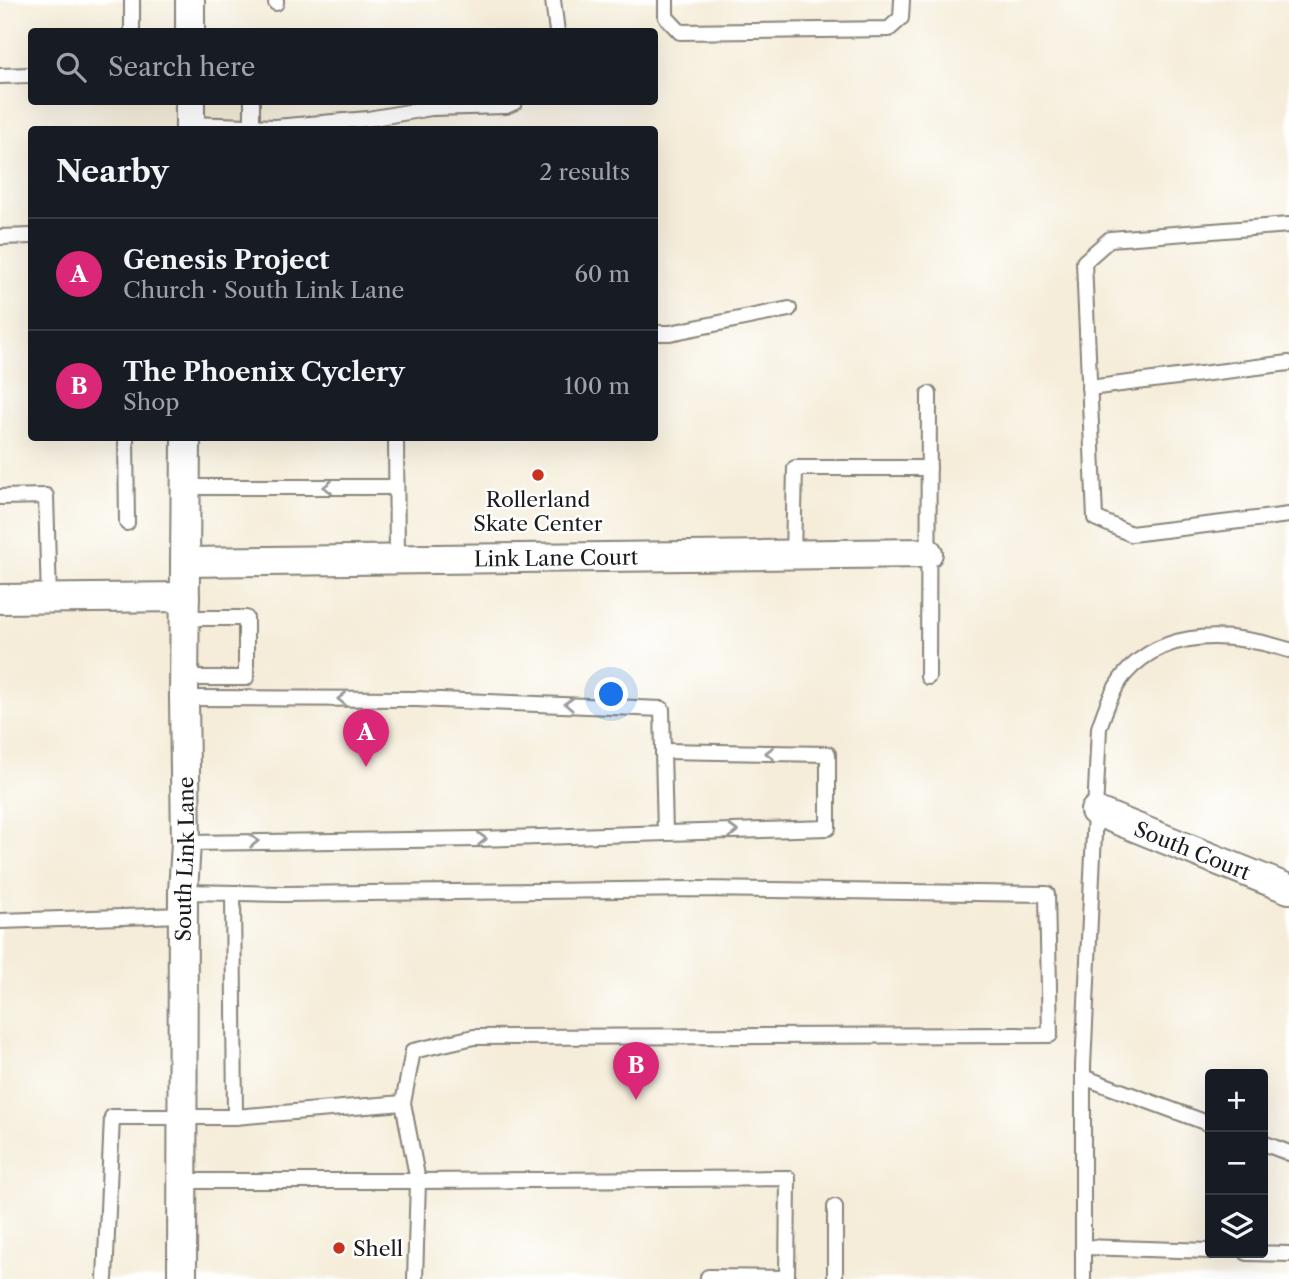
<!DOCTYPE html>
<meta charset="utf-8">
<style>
:root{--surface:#171b24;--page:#20242c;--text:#f1f3f6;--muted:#9ea1a6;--line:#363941;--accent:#db2777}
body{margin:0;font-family:"Libre Caslon Text",serif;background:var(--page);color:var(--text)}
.controls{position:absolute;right:21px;bottom:21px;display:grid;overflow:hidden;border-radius:7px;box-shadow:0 7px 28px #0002}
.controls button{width:63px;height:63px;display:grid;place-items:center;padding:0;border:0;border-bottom:2px solid var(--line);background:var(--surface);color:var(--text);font:35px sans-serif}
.you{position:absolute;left:612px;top:695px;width:24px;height:24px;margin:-18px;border:5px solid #fff;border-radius:50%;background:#1a73e8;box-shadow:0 0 0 10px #1a73e833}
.badge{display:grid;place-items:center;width:46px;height:46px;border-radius:50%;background:var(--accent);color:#fff;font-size:23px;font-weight:700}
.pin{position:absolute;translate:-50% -58px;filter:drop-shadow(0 2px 4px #0008)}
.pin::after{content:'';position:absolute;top:37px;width:24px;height:21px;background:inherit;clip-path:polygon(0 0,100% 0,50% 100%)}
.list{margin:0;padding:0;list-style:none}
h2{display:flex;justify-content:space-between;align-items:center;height:91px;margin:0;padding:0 28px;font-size:30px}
h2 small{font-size:23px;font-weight:400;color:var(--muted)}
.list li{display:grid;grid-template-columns:46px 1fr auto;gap:21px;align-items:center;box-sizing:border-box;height:112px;padding:0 28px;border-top:2px solid var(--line)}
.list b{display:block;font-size:26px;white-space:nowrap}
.list p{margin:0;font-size:23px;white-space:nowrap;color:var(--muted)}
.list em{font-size:23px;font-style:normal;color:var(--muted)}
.icon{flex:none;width:38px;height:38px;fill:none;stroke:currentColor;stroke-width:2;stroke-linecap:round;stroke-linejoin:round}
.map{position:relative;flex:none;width:1289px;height:1279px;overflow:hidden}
.search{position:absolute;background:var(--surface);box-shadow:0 7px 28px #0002;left:28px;top:28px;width:630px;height:77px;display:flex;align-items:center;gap:18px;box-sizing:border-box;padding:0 24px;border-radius:7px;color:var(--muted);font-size:26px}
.panel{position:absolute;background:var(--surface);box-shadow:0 7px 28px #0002;left:28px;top:126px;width:630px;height:315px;border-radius:7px}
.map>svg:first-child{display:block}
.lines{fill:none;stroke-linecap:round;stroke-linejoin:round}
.lane-casing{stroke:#88847a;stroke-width:18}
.street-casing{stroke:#88847a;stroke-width:32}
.lane{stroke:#fff;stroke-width:14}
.street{stroke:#fff;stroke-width:28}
.oneway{stroke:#999}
.poi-dot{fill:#c8321e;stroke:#fff;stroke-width:2.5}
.labels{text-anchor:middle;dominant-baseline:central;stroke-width:5;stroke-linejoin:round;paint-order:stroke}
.poi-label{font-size:21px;fill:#1c1c1c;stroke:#fff}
.street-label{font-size:21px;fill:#1c1c1c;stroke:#fff}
</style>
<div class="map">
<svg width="1289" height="1279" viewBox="0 0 1289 1279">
<rect width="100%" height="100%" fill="#fff"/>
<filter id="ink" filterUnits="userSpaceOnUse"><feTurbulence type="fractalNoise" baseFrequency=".0143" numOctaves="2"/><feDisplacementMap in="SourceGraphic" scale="14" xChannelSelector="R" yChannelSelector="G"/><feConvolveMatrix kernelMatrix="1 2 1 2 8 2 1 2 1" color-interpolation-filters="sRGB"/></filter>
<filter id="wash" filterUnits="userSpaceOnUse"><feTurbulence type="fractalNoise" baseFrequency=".00686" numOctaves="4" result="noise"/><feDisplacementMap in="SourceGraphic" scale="28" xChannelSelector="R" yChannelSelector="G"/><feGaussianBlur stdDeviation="1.57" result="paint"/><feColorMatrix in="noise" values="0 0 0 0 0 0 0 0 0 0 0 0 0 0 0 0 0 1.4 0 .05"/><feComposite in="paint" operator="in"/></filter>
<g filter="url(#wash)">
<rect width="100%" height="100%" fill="#f5edd9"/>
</g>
<g filter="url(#ink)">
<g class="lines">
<g class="lane-casing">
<g id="lane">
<path d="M276,0V3"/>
<path d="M553,0L557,32"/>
<path d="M666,0V17L680,32L889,29L901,18L902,0"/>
<path d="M132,32V0"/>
<path d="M0,76L32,75"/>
<path d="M190,124L275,127V130"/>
<path d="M252,126V102"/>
<path d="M275,127L368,119L431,108L506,106L515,102"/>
<path d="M1289,225L1110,239L1084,262L1095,518L1131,534L1289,515"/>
<path d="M0,237L32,236"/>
<path d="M654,333H670L789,309"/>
<path d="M1089,388L1289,363"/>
<path d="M126,438L127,523"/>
<path d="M396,438L397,560"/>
<path d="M186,487H396"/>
<path d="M0,497L46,496L49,599"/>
<path d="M793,556L795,468H929"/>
<path d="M184,618H246V678H184"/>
<path d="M928,677L929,394"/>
<path d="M184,698L416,699L662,709L665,833"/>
<path d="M186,843L478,839L828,828V754L664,751"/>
<path d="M233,893L235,1117L403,1103"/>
<path d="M0,921L183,915"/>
<path d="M1083,1077L1210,1124"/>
<path d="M1263,1143L1289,1153"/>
<path d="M182,1181H418L403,1103L413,1051L474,1037L1050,1035L1047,894L698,889L284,894L183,892"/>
<path d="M835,1207V1279"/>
<path d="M1083,1247L1210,1251"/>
<path d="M1247,1253L1289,1254"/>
<path d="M105,1279L112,1117H235"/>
<path d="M415,1279L418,1181L788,1178L787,1279"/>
<path d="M708,1279V1277L787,1278"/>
<path d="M1083,1279V1066L1099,728C1105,710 1112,690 1124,675C1166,626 1234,633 1289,650"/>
</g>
</g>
<g class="street-casing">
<g id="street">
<path d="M190,32V0"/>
<path d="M190,130V102"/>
<path id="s1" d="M185,562L928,553"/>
<path d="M0,599L185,597"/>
<path id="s2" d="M1095,811L1289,889"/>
<path id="s3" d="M182,1279L183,892L186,843L184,698L186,438"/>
</g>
</g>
<use href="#lane" class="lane"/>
<use href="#street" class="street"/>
</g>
<defs><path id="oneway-chevron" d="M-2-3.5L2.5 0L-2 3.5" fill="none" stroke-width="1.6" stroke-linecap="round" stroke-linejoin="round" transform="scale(1.75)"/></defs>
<g class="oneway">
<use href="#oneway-chevron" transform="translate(328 487) rotate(180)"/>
<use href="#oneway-chevron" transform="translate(342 699) rotate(180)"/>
<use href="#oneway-chevron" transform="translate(569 704) rotate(-177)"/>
<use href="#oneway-chevron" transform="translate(770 753) rotate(-179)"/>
<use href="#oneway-chevron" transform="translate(733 831) rotate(-2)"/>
<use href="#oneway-chevron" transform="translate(482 839) rotate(-1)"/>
<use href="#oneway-chevron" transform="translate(254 841) rotate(-1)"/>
</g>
</g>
<g class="poi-dot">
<circle cx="538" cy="475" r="7"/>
<circle cx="339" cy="1248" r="7"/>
</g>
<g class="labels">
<g class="poi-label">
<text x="538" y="499">Rollerland<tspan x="538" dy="24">Skate Center</tspan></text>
<text x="353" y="1248" text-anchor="start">Shell</text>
</g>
<g class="street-label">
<text stroke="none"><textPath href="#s1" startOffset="371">Link Lane Court</textPath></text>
<text stroke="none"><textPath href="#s2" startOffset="105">South Court</textPath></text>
<text stroke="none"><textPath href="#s3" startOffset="420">South Link Lane</textPath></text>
</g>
</g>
</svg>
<div class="controls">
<button>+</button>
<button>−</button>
<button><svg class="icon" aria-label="layers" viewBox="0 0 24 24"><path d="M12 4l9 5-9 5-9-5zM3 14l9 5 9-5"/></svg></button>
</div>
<div class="you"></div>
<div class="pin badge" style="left:366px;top:767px">A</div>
<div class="pin badge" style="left:636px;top:1100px">B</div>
<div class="search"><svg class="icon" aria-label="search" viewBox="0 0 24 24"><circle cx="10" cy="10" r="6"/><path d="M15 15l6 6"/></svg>Search here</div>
<section class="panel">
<h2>Nearby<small>2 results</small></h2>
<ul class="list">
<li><span class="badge">A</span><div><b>Genesis Project</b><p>Church · South Link Lane</p></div><em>60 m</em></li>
<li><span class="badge">B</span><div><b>The Phoenix Cyclery</b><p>Shop</p></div><em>100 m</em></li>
</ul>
</section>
</div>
